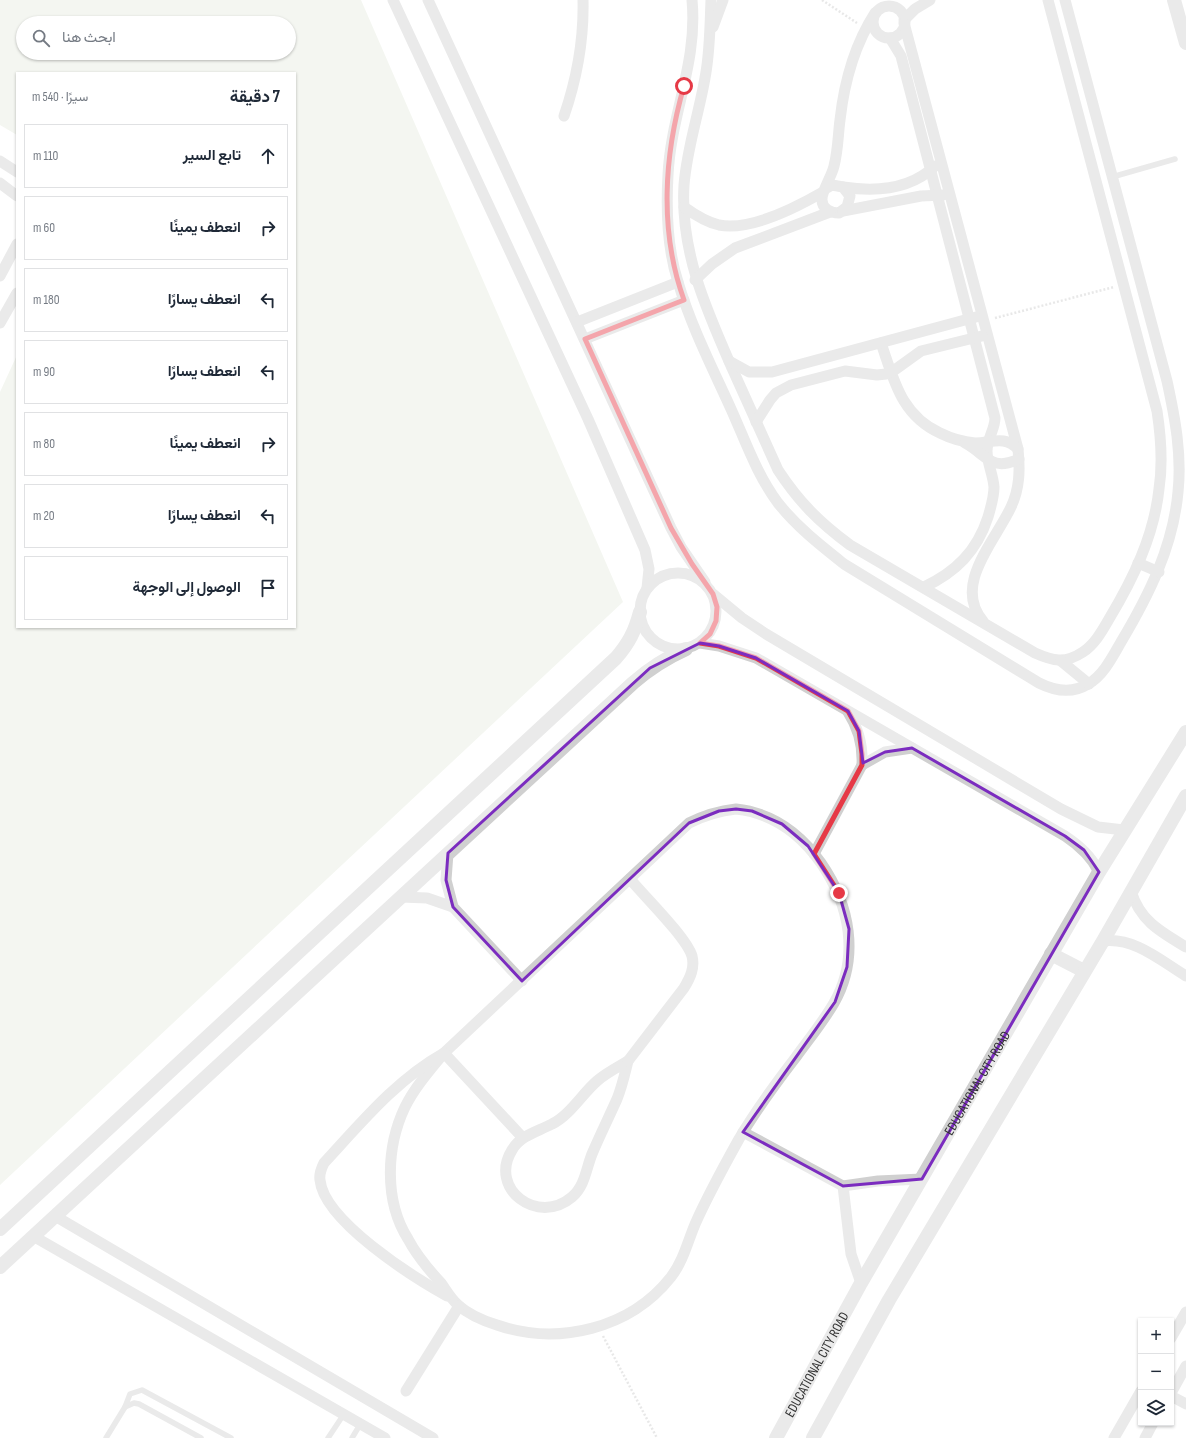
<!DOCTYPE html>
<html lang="ar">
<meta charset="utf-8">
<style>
:root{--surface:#fff;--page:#f2f2f3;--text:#1f2937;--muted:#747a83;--line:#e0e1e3}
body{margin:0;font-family:"Sofia Sans Condensed",Vazirmatn,sans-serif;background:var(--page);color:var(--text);direction:rtl}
.controls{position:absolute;right:12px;bottom:12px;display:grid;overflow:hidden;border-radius:0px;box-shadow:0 1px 3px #0004}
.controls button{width:36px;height:36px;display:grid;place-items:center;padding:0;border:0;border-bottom:1px solid var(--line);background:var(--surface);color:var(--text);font:20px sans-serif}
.stop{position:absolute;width:12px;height:12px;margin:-9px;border:3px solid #e63946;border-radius:50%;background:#fff}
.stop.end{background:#e63946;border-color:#fff;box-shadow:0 1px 4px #0008}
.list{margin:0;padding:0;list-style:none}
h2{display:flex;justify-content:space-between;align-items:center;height:52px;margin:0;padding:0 16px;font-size:17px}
h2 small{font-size:13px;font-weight:400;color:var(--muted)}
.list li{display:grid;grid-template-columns:26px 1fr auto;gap:12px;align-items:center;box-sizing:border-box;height:64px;margin:0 8px 8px;padding:0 8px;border:1px solid var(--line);border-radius:0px}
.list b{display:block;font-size:15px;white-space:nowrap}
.list em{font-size:13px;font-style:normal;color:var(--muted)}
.icon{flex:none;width:22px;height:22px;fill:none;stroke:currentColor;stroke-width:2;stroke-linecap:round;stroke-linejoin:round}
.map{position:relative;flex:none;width:1186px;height:1438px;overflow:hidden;direction:ltr}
.search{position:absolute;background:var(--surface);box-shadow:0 1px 3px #0004;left:16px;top:16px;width:280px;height:44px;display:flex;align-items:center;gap:10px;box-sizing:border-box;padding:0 14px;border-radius:22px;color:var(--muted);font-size:15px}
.panel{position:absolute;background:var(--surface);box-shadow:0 1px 3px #0004;left:16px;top:72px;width:280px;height:556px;border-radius:0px;direction:rtl}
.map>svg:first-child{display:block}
.green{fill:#e6ecdf;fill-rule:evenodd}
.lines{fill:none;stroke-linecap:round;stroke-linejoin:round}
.path{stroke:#cdcdcd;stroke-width:2.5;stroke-dasharray:2 2;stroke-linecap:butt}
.service{stroke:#d0d0d0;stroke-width:5.5}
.minor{stroke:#d0d0d0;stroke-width:11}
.tertiary{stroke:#d0d0d0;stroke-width:14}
.route{stroke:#e63946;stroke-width:5}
.marked{fill:none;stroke:#7b2cbf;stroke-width:3;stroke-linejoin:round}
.labels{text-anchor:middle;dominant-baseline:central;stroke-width:4;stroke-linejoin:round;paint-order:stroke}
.street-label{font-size:14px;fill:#333;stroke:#fff}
</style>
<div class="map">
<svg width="1186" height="1438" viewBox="0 0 1186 1438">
<rect width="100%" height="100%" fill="#fff"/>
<path class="green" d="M0,0H361L623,602L0,1185V392L17,355V627H295V73H17V135L0,125ZM23,23H289V53H23Z"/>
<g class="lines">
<g class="path">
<path d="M822,0L857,23"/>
<path d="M995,318L1114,287"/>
<path d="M603,1336L657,1438"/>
</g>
<g class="service">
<path d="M1112,177L1175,159"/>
<path d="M125,1407L134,1403L139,1404L201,1438"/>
<path d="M106,1438L125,1407L130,1394L142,1390L231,1438"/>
<path d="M328,1438L344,1414"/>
<path d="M352,1438L361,1423"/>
</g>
<g class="minor">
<path d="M393,0L588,419L645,550L649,569L647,588"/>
<path d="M428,0L671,528L681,547L705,582"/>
<path d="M692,0C698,63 671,113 668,175C666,210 667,248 678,282C691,326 712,367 731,409C745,440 757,475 778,503C797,527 820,545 844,564L1039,683C1055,691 1072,694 1088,684C1103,676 1113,656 1121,642C1149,595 1173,547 1178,492C1182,454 1175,418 1167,381L1065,0"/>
<path d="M711,0C710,24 710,48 706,72C700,111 687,146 684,185C680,251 706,309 732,368C747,402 763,436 778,470C799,502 819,522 850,545L1035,653C1053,661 1065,664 1083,652C1095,644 1102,631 1109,619C1133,579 1154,536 1159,489C1163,463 1161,437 1157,411L1048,0"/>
<circle cx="889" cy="22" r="16"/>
<path d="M904,20L915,9L930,0"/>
<path d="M904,23L1018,449C1020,469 1020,488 1011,507C996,540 952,585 983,621"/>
<path d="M713,27L723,0"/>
<path d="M890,38L901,56L995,418C995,429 987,439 987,451C987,463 993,474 994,487C994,497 991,507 988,517C977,551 956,572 924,587"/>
<path d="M564,116C577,78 584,41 583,0"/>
<path d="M0,161L17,172"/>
<path d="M0,183L17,196"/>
<path d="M843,187C876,192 910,190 935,166"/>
<path d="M825,189L832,185L843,187L850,196L847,207L839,213C831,213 822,209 822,200C821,192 832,176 834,166C838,151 838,135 840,120C844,84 855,44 875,13"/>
<path d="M684,207C695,215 706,222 719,225C750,231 797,207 823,192"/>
<path d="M843,211L921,196L943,195"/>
<path d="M0,276L17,244"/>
<path d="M695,280L712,264L735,248L830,212"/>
<path d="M577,322L678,282"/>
<path d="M0,323L17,293"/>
<path d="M585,339L684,300"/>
<path d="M881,343C894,380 901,415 940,433C950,438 963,442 975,443C992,443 1004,435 1018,449"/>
<path d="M729,361L749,372H772L976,317"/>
<path d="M756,422L770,400L776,393L791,385L845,371L877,375L886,374L896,369L921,351L982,336"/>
<path d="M965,443C987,455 991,472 1019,459"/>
<path d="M1138,563L1159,572"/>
<circle cx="678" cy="611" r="38"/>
<path d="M713,594L742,618L766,634L1061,809L1098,827L1124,830"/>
<path d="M700,643L719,646L756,658L1065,836C1080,846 1091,856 1099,872"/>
<path d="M1061,661L1089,684"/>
<path d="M862,765L885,752L912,748"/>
<path d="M736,809C773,813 800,833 821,863C850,905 860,957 834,1003C823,1022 809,1039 796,1057C776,1083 756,1110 739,1139C724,1166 709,1193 696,1222C688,1240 684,1260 671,1277C630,1329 558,1346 497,1325C484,1321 468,1314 458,1305C451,1299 446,1290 441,1283C428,1269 417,1256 408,1239C384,1201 386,1147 405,1107C415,1087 430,1070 444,1053L689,823C705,815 718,811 736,809Z"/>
<path d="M448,853L446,880L453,907L522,981"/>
<path d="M814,854L862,765C863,745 859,729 848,712"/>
<path d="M1131,891C1140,921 1161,932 1186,947"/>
<path d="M401,897L427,898L453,907"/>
<path d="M1103,941C1134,937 1160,960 1186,976"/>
<path d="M628,1061C625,1073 622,1087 617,1099C609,1117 600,1135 592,1154C586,1169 585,1186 572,1197C538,1226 488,1189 512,1150C521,1135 537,1132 552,1124C570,1115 582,1094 597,1081C606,1073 618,1067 628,1061Z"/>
<path d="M628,1061L684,988C690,978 695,968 692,956C686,937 645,897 630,879"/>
<path d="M743,1132L843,1186"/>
<path d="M55,1216L433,1438"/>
<path d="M33,1236L385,1438"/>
<path d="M861,1283L851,1254L843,1186L878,1181L922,1179"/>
<path d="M447,1296C413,1277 324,1221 320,1180C319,1174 321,1169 324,1163C361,1123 396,1080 444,1053L523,1138"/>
<path d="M1171,1338L1186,1312"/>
<path d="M406,1391L459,1306"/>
<path d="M1171,1393L1186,1366"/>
<path d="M1171,1396L1186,1404"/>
<path d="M1114,1438L1141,1391"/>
<path d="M1145,1438L1153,1423"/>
</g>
<g class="tertiary">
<path d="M1174,0L1186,43"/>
<path d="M1051,954L1084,971"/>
<path d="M0,1229L616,658C629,643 635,631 640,612"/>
<path d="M0,1267L633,683C650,668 666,658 686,649"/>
<path id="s1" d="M776,1438L861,1283L1099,872L1186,732"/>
<path d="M813,1438L889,1300L1103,941L1186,796"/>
</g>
</g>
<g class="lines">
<path class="route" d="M684,86C664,155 659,231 684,300L585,339L671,528L692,564L713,594L717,607L716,621L710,634L700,643L719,646L756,658L848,711L859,731L862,754V765L814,854L839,893"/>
</g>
<path d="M0 0H1186V1438H0ZM700,643L719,646L756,658L848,711L859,731L863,763L885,752L912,748L1065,836L1084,850L1099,872L922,1179L843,1186L743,1132L835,1002L847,967L849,929L839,893L808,846L782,824L752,811L736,809L719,811L689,823L522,981L453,907L446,880L448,853L650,668Z" fill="#fff" fill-opacity=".55" fill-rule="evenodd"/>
<path class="marked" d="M700,643L719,646L756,658L848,711L859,731L863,763L885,752L912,748L1065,836L1084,850L1099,872L922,1179L843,1186L743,1132L835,1002L847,967L849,929L839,893L808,846L782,824L752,811L736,809L719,811L689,823L522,981L453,907L446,880L448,853L650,668Z"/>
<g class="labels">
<g class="street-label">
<text stroke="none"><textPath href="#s1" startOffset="408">EDUCATIONAL CITY ROAD</textPath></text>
<text stroke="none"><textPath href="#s1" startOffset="84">EDUCATIONAL CITY ROAD</textPath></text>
</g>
</g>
</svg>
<div class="controls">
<button>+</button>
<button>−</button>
<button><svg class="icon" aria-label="layers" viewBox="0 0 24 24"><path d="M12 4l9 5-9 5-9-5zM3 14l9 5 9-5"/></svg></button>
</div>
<div class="stop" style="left:684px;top:86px"></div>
<div class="stop end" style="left:839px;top:893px"></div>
<div class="search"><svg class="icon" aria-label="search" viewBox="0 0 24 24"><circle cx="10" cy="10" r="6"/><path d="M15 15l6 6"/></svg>ابحث هنا</div>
<section class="panel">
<h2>7 دقيقة<small>سيرًا · 540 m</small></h2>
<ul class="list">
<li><svg class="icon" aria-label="ahead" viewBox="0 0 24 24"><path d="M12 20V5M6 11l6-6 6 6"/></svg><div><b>تابع السير</b></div><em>110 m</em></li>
<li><svg class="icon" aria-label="right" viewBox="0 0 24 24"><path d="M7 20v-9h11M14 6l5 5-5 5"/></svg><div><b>انعطف يمينًا</b></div><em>60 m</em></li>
<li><svg class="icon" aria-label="left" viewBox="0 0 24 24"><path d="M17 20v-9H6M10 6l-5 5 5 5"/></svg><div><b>انعطف يسارًا</b></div><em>180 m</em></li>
<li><svg class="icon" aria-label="left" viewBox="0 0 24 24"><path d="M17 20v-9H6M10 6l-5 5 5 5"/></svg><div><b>انعطف يسارًا</b></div><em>90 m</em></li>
<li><svg class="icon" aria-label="right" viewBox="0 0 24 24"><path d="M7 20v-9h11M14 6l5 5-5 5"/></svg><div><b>انعطف يمينًا</b></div><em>80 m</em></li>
<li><svg class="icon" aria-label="left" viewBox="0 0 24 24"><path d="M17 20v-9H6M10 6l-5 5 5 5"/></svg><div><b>انعطف يسارًا</b></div><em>20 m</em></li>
<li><svg class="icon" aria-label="arrive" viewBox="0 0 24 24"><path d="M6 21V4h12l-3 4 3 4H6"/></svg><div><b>الوصول إلى الوجهة</b></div></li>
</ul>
</section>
</div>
